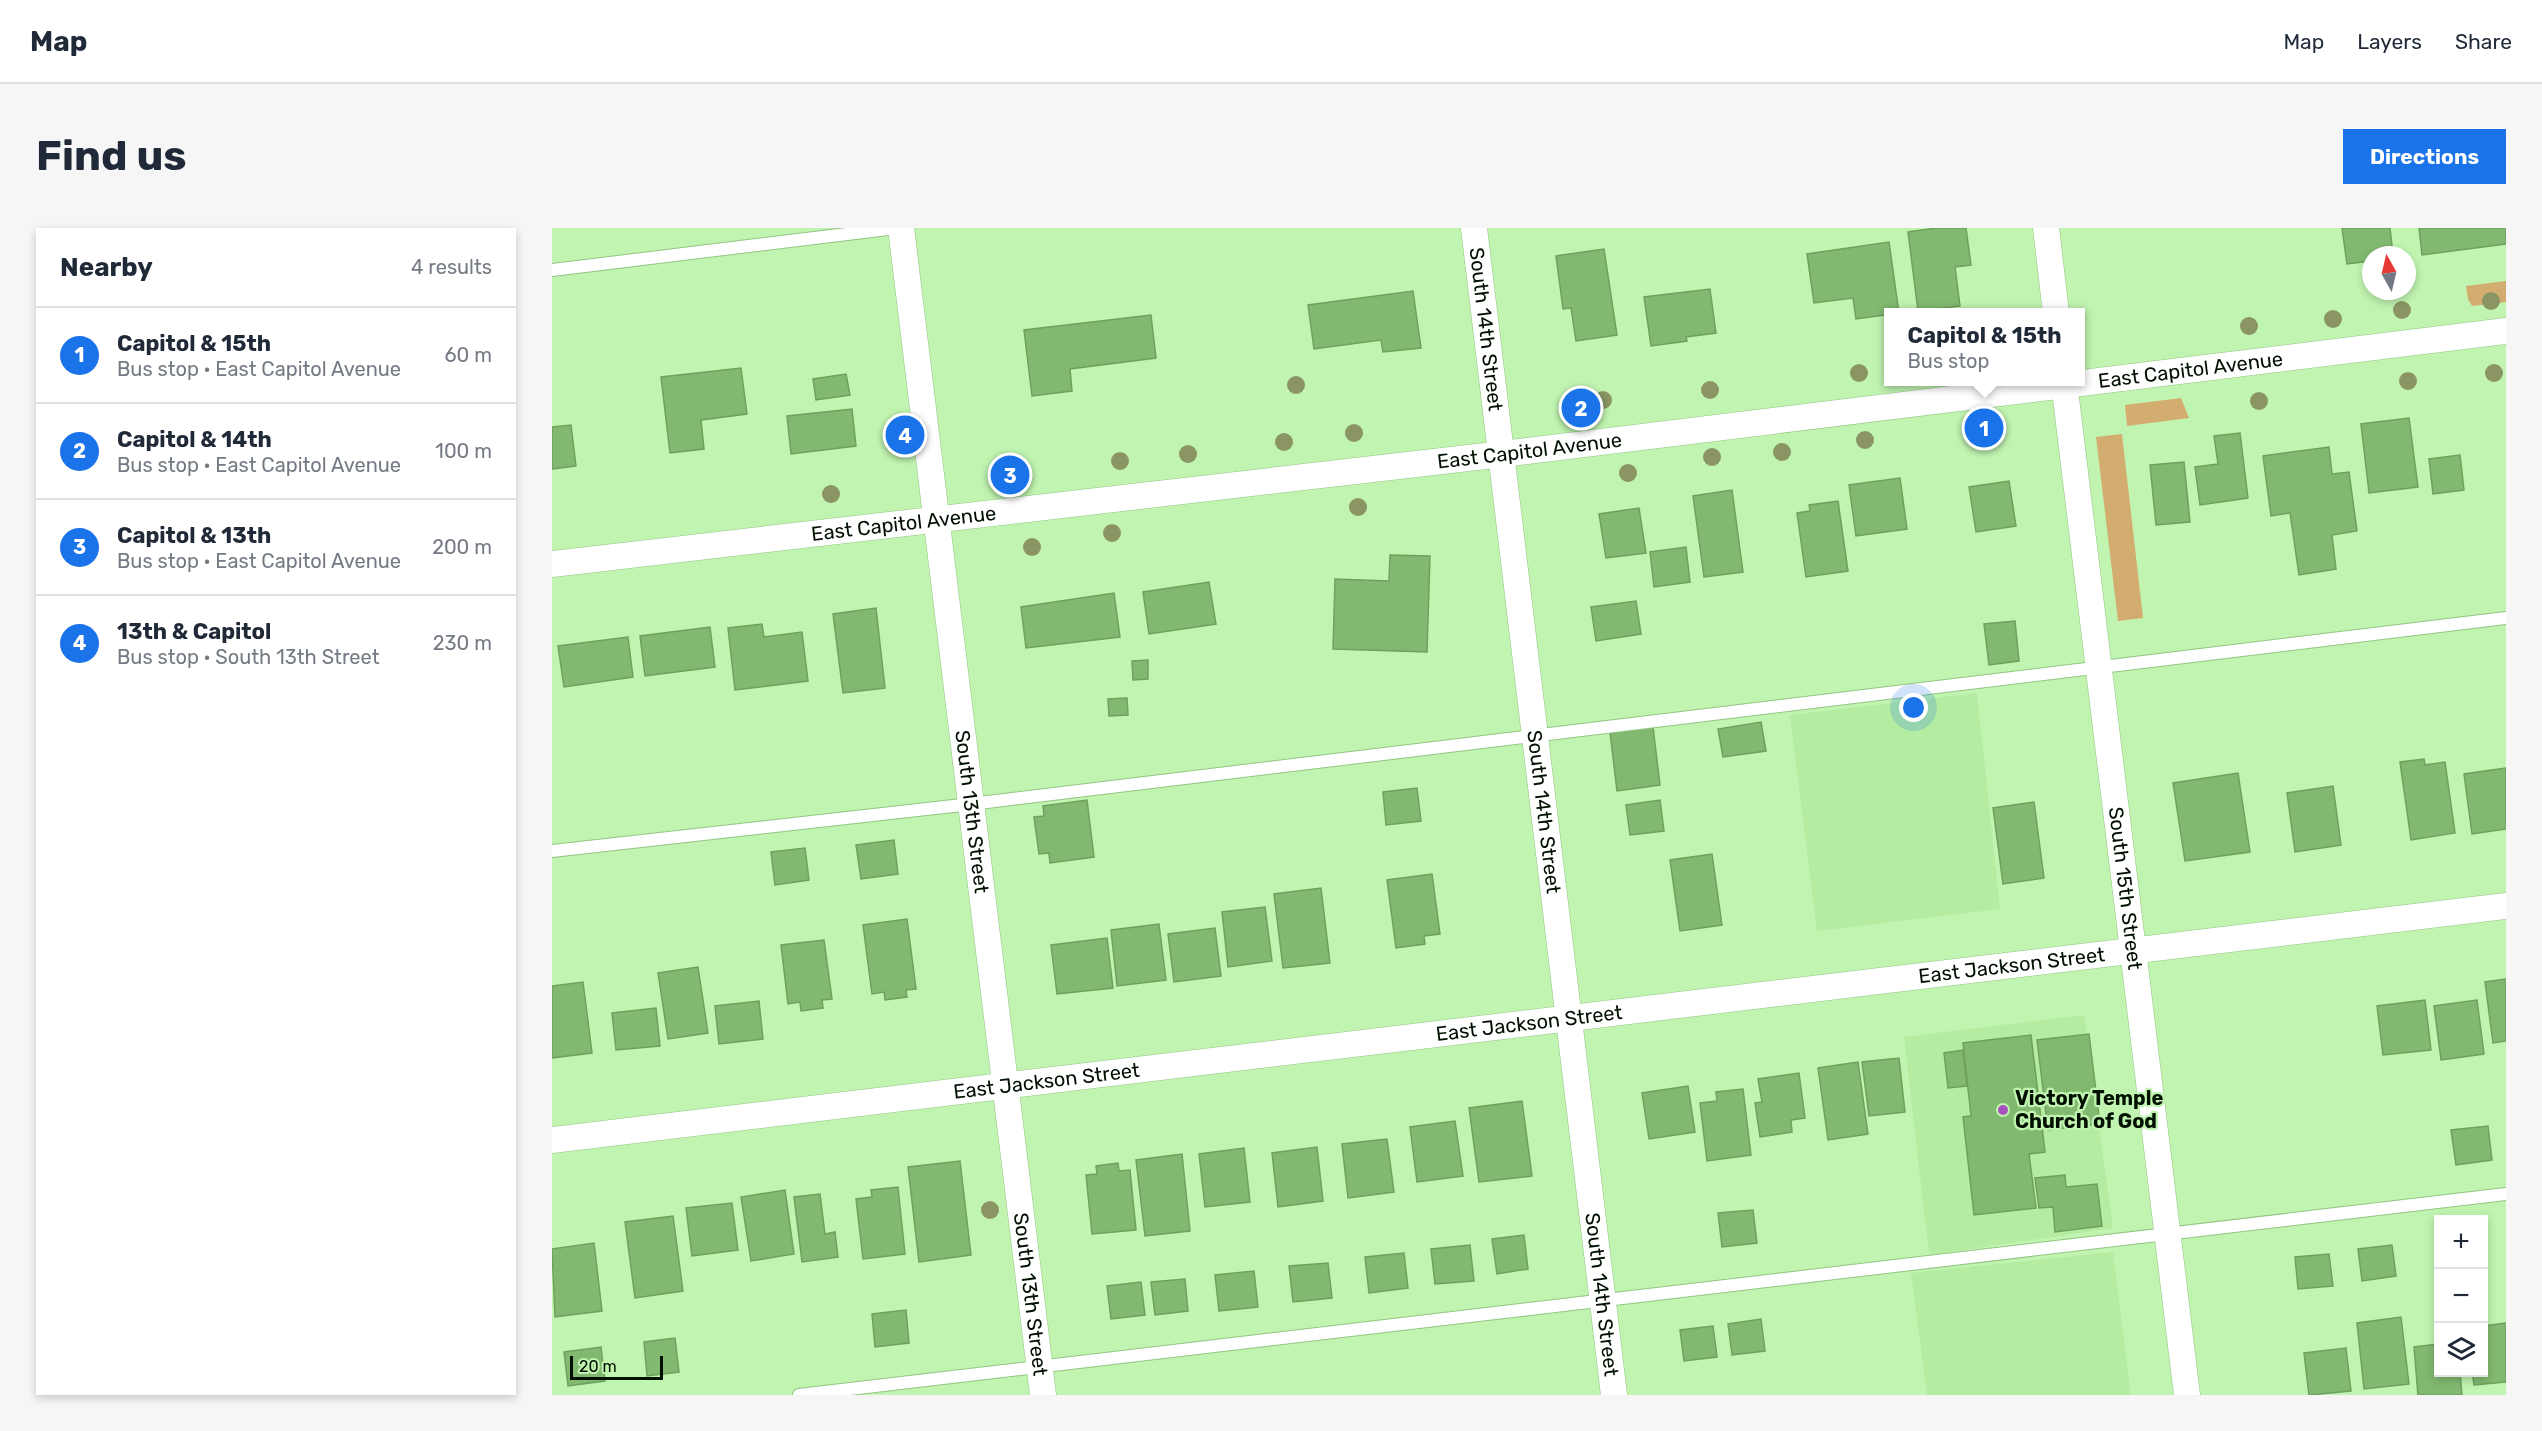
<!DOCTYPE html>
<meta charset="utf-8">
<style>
:root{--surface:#fff;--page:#f6f6f7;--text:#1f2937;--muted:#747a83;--line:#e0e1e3;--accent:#1a73e8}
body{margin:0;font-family:Rubik,sans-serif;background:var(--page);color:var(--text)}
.controls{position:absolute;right:18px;bottom:18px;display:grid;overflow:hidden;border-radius:0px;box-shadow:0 3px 9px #0003}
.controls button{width:54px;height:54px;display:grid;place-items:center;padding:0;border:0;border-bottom:2px solid var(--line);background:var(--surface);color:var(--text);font:30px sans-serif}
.compass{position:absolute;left:1810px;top:18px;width:54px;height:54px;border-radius:50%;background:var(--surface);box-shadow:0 3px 9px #0003;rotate:352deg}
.scale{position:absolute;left:18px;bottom:15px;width:93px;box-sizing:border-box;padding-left:6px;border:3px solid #011000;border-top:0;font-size:16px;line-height:21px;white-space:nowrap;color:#011000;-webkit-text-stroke:4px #c0f4b0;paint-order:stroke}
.you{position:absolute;left:1362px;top:480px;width:21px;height:21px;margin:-15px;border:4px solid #fff;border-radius:50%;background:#1a73e8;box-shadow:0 0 0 9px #1a73e833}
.badge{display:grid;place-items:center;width:39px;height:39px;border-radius:50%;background:var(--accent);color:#fff;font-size:20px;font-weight:700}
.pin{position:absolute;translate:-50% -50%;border:3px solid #fff;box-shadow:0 2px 6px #0006}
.popup{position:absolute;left:1332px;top:80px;width:201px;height:78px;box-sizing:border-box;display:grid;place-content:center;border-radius:0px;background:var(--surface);filter:drop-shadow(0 2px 4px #0005);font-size:20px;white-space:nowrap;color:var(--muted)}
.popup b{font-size:22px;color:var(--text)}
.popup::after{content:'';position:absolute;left:50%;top:100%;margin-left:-12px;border:12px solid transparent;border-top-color:var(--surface)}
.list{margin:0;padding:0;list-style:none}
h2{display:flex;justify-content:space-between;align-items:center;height:78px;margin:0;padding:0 24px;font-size:26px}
h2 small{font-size:20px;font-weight:400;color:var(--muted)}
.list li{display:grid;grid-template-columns:39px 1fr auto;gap:18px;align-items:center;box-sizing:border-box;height:96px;padding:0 24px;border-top:2px solid var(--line)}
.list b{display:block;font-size:22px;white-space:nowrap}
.list p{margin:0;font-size:20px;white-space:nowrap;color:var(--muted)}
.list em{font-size:20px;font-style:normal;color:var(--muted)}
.icon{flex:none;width:33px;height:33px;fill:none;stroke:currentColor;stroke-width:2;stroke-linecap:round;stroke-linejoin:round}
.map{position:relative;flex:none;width:1954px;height:1167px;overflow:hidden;border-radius:0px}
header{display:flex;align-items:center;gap:36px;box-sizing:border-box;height:84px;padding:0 30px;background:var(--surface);border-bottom:2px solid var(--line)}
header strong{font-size:28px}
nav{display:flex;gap:33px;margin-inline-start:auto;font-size:21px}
.intro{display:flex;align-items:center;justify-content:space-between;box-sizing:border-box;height:144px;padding:0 36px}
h1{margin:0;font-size:42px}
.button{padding:15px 27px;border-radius:0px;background:var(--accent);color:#fff;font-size:21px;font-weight:700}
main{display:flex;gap:36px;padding:0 36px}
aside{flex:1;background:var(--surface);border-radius:0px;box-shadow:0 3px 9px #0003}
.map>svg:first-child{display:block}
.built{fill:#b4eda2}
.green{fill:#d3ad70}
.building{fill:#81b970;stroke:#6fa060;stroke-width:1.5}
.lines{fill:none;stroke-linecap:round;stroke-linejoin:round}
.lane-casing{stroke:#92c583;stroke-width:14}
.street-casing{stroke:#92c583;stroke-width:27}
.lane{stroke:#fff;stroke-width:12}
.street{stroke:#fff;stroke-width:26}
.tree{fill:#8a9563}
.poi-dot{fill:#a751bf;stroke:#c0f4b0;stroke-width:2}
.labels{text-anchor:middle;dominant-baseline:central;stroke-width:4.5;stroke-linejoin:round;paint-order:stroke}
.street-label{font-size:20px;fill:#011000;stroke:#c0f4b0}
.poi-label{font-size:20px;font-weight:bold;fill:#011000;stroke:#c0f4b0;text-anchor:start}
</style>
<header>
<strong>Map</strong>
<nav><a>Map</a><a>Layers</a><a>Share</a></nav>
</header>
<div class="intro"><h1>Find us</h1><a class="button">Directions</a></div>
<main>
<aside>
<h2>Nearby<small>4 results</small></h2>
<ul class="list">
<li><span class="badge">1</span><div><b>Capitol &amp; 15th</b><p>Bus stop · East Capitol Avenue</p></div><em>60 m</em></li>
<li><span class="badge">2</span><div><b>Capitol &amp; 14th</b><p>Bus stop · East Capitol Avenue</p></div><em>100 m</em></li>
<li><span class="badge">3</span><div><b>Capitol &amp; 13th</b><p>Bus stop · East Capitol Avenue</p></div><em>200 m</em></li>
<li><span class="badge">4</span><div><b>13th &amp; Capitol</b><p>Bus stop · South 13th Street</p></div><em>230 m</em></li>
</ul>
</aside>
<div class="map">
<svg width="1954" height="1167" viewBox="0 0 1954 1167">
<rect width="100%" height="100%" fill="#c0f4b0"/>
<g class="built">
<path d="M1425,465L1448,681L1265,703L1238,487Z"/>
<path d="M1532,787L1561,1000L1377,1027L1352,809Z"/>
<path d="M1561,1024L1579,1167H1375L1359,1045Z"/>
</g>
<g class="green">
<path d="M1954,53V74L1920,78L1916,71L1914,58Z"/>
<path d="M1629,170L1637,190L1575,198L1573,177Z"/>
<path d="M1570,206L1591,390L1566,393L1544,209Z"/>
</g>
<g class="building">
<path d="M1384,0H1414L1419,37L1403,39L1408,78L1366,83L1356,4Z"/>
<path d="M1790,0H1838L1841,27H1819V33L1795,36Z"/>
<path d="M1867,0H1954V16L1870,27Z"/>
<path d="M1337,14L1347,85L1304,91L1301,70L1262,75L1255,26Z"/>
<path d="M1052,21L1065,107L1024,113L1019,80L1011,81L1004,28Z"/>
<path d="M1158,61L1164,105L1134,109L1135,113L1099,118L1092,69Z"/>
<path d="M861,63L869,120L831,124L829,112L762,121L756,77Z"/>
<path d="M599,87L604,130L518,141L520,163L480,168L472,102Z"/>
<path d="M189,140L195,186L149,192L152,221L118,225L109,149Z"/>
<path d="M294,146L298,167L264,172L261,151Z"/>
<path d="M300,181L304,218L239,226L235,188Z"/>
<path d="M1857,190L1866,259L1817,265L1809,196Z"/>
<path d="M19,197L24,238L0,241V199Z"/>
<path d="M1688,205L1696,270L1648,277L1643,239L1666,236L1662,208Z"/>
<path d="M1777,219L1780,246L1797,244L1805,303L1780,307L1784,341L1747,347L1738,285L1719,288L1711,228Z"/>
<path d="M1908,227L1912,262L1881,266L1877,231Z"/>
<path d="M1632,234L1638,294L1604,297L1598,237Z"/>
<path d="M1348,250L1355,301L1304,308L1297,257Z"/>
<path d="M1457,253L1464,298L1424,304L1417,259Z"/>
<path d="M1180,262L1191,344L1152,349L1141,268Z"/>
<path d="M1286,273L1296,343L1254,349L1245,285L1258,283L1257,277Z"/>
<path d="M1087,280L1094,325L1054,330L1047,286Z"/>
<path d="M1134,319L1138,354L1102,359L1098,324Z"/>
<path d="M838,327L878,328L875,424L781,421L783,351L837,353Z"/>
<path d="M657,354L664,396L597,406L591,364Z"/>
<path d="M562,365L568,409L474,420L469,379Z"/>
<path d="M1084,373L1089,406L1044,413L1039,379Z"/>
<path d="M324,380L333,460L291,465L281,386Z"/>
<path d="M1463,393L1467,433L1437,437L1432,396Z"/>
<path d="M210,396L212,409L250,404L256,453L183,462L176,400Z"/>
<path d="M158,399L163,439L93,448L88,408Z"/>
<path d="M76,409L81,449L12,459L6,418Z"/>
<path d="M596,432V451L581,452L580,433Z"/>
<path d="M575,470L576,487L557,488L556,471Z"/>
<path d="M1209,494L1214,523L1171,529L1166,501Z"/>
<path d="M1101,499L1108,557L1065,563L1058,504Z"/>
<path d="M1872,531L1873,537L1893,534L1903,605L1859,612L1848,534Z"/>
<path d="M1954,540V601L1920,606L1912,546Z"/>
<path d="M1686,545L1698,624L1633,633L1621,555Z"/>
<path d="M1781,558L1789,617L1743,624L1735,565Z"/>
<path d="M865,560L869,593L834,597L831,564Z"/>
<path d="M535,572L542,629L498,635L497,625L487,626L482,589L492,588L491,578Z"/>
<path d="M1108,572L1112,603L1078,607L1074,577Z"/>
<path d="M1482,574L1492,650L1451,656L1441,580Z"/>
<path d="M342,612L346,646L309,651L304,617Z"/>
<path d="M253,620L257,652L223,657L219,624Z"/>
<path d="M1160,626L1170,697L1128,703L1118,632Z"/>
<path d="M880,646L888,706L872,708L873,716L844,720L835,652Z"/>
<path d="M769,660L778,735L731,740L722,666Z"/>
<path d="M713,679L720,733L676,739L670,684Z"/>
<path d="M355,691L364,761L354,762L355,769L333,772L332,764L320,766L311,697Z"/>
<path d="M607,696L614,752L565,758L559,702Z"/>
<path d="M663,700L669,748L622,754L616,706Z"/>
<path d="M555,710L561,760L505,766L499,717Z"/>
<path d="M272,712L280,771L270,772L271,780L249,783L248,774L236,776L229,717Z"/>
<path d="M146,739L156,805L116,811L106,745Z"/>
<path d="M1954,751V813L1941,815L1933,754Z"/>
<path d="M31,754L40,825L0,830V758Z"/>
<path d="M1873,772L1879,822L1831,827L1825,778Z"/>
<path d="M1925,772L1932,826L1889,832L1882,778Z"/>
<path d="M207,773L211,811L167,816L163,778Z"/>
<path d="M104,780L108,818L64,822L60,785Z"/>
<path d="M1537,806L1548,896L1496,902L1485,812Z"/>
<path d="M1479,807L1493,924L1477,926L1484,980L1422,987L1411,889L1419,888L1411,815Z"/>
<path d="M1411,822L1415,858L1396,860L1392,825Z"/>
<path d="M1347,830L1353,884L1317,888L1310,834Z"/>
<path d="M1306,834L1316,906L1276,912L1266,840Z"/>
<path d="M1247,845L1253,890L1239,892L1240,904L1208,909L1203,875L1210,874L1206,851Z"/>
<path d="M1136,858L1143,904L1097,911L1090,865Z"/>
<path d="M1191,861L1199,927L1155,933L1148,875L1165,873L1164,864Z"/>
<path d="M970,873L980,948L927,954L917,880Z"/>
<path d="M903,893L911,948L865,954L858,899Z"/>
<path d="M1936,898L1940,932L1904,937L1899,902Z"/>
<path d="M835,911L842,964L796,970L790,916Z"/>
<path d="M765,919L771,973L726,979L720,925Z"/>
<path d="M692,920L698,974L653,979L647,926Z"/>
<path d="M630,926L638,1003L593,1008L584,932Z"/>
<path d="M408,933L419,1027L367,1034L356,939Z"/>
<path d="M566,935L567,943L578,942L584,1002L540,1006L534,947L545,946L544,938Z"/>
<path d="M1513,947L1514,959L1545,956L1550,998L1503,1004L1501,979L1487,980L1483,950Z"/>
<path d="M346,959L353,1026L311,1031L304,971L320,969L319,962Z"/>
<path d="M233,962L242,1026L199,1033L189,969Z"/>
<path d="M268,966L273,1006L283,1004L286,1029L250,1034L242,969Z"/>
<path d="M180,975L186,1022L140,1028L134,980Z"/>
<path d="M1201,982L1205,1015L1170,1019L1166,985Z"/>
<path d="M121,988L131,1063L83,1070L73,994Z"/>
<path d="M972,1007L976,1041L945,1046L940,1011Z"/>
<path d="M42,1015L50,1083L3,1089L0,1021Z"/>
<path d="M918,1017L922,1053L883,1056L879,1021Z"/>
<path d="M1840,1017L1844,1048L1810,1053L1806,1021Z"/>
<path d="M852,1025L856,1060L817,1065L813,1029Z"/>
<path d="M1777,1026L1781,1058L1746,1061L1743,1029Z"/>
<path d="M776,1035L780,1070L741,1074L737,1038Z"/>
<path d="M702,1043L706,1079L667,1083L663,1047Z"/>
<path d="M633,1051L636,1083L603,1087L599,1054Z"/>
<path d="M589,1054L593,1087L559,1091L555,1058Z"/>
<path d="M354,1082L357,1115L323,1119L320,1086Z"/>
<path d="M1849,1089L1857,1156L1812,1161L1805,1095Z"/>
<path d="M1209,1091L1213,1123L1180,1127L1176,1096Z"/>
<path d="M1954,1095V1154L1922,1157L1920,1144H1932V1098Z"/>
<path d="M1161,1098L1165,1129L1132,1133L1128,1102Z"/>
<path d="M123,1110L127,1144L95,1148L92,1114Z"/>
<path d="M1886,1116V1144H1908L1910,1167H1866L1862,1119Z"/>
<path d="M49,1119L53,1153L16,1158L12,1124Z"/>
<path d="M1794,1120L1799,1163L1757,1167L1752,1125Z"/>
</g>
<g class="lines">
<g class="lane-casing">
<g id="lane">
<path d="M0,42L344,0"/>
<path d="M0,623L419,576L1954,390"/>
<path d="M247,1167L1954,966"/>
</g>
</g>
<g class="street-casing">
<g id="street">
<path id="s1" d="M349,0L491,1167"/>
<path id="s2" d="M922,0L1062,1167"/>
<path d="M1494,0L1504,85"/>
<path id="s3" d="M1512,154L1635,1167"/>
<path id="s4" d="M0,336L951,226L1954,103"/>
<path id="s5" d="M0,912L1954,678"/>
</g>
</g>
<use href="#lane" class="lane"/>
<use href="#street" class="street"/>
</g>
<g class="tree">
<circle cx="1939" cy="73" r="9"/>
<circle cx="1850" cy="82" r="9"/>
<circle cx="1781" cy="91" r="9"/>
<circle cx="1697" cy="98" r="9"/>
<circle cx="1307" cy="145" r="9"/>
<circle cx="1942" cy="145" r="9"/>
<circle cx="1856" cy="153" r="9"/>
<circle cx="744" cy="157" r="9"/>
<circle cx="1158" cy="162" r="9"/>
<circle cx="1051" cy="172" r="9"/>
<circle cx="1707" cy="173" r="9"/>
<circle cx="1421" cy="203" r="9"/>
<circle cx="802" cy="205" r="9"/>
<circle cx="1313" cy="212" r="9"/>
<circle cx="732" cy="214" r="9"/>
<circle cx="1230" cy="224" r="9"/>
<circle cx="636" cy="226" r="9"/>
<circle cx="1160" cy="229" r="9"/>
<circle cx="568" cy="233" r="9"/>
<circle cx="1076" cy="245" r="9"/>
<circle cx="279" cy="266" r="9"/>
<circle cx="806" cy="279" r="9"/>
<circle cx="560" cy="305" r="9"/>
<circle cx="480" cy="319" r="9"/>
<circle cx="438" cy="982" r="9"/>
</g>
<circle class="poi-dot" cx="1451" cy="882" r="6"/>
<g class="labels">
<g class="street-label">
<text stroke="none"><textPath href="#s2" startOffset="102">South 14th Street</textPath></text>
<text stroke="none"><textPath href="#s4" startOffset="1650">East Capitol Avenue</textPath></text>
<text stroke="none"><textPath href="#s4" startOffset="984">East Capitol Avenue</textPath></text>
<text stroke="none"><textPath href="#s4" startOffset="354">East Capitol Avenue</textPath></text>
<text stroke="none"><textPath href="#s1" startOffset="588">South 13th Street</textPath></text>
<text stroke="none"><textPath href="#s2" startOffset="588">South 14th Street</textPath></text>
<text stroke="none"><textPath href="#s3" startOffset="510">South 15th Street</textPath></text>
<text stroke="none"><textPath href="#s5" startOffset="1470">East Jackson Street</textPath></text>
<text stroke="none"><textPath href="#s5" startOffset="984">East Jackson Street</textPath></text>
<text stroke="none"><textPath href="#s5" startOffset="498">East Jackson Street</textPath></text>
<text stroke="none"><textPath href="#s1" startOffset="1074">South 13th Street</textPath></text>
<text stroke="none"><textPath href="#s2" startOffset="1074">South 14th Street</textPath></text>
</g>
<g class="poi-label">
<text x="1463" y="870">Victory Temple<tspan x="1463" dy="23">Church of God</tspan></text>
</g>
</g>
</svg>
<div class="controls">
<button>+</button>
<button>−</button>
<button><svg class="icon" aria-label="layers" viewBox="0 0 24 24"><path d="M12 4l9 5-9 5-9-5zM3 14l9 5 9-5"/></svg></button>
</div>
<svg class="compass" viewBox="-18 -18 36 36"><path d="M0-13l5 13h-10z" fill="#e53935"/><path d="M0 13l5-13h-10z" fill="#747a83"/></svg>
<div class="scale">20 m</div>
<div class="you"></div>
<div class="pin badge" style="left:1432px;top:200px">1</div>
<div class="popup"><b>Capitol &amp; 15th</b>Bus stop</div>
<div class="pin badge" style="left:1029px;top:180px">2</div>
<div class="pin badge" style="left:458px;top:247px">3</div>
<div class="pin badge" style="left:353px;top:207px">4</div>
</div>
</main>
